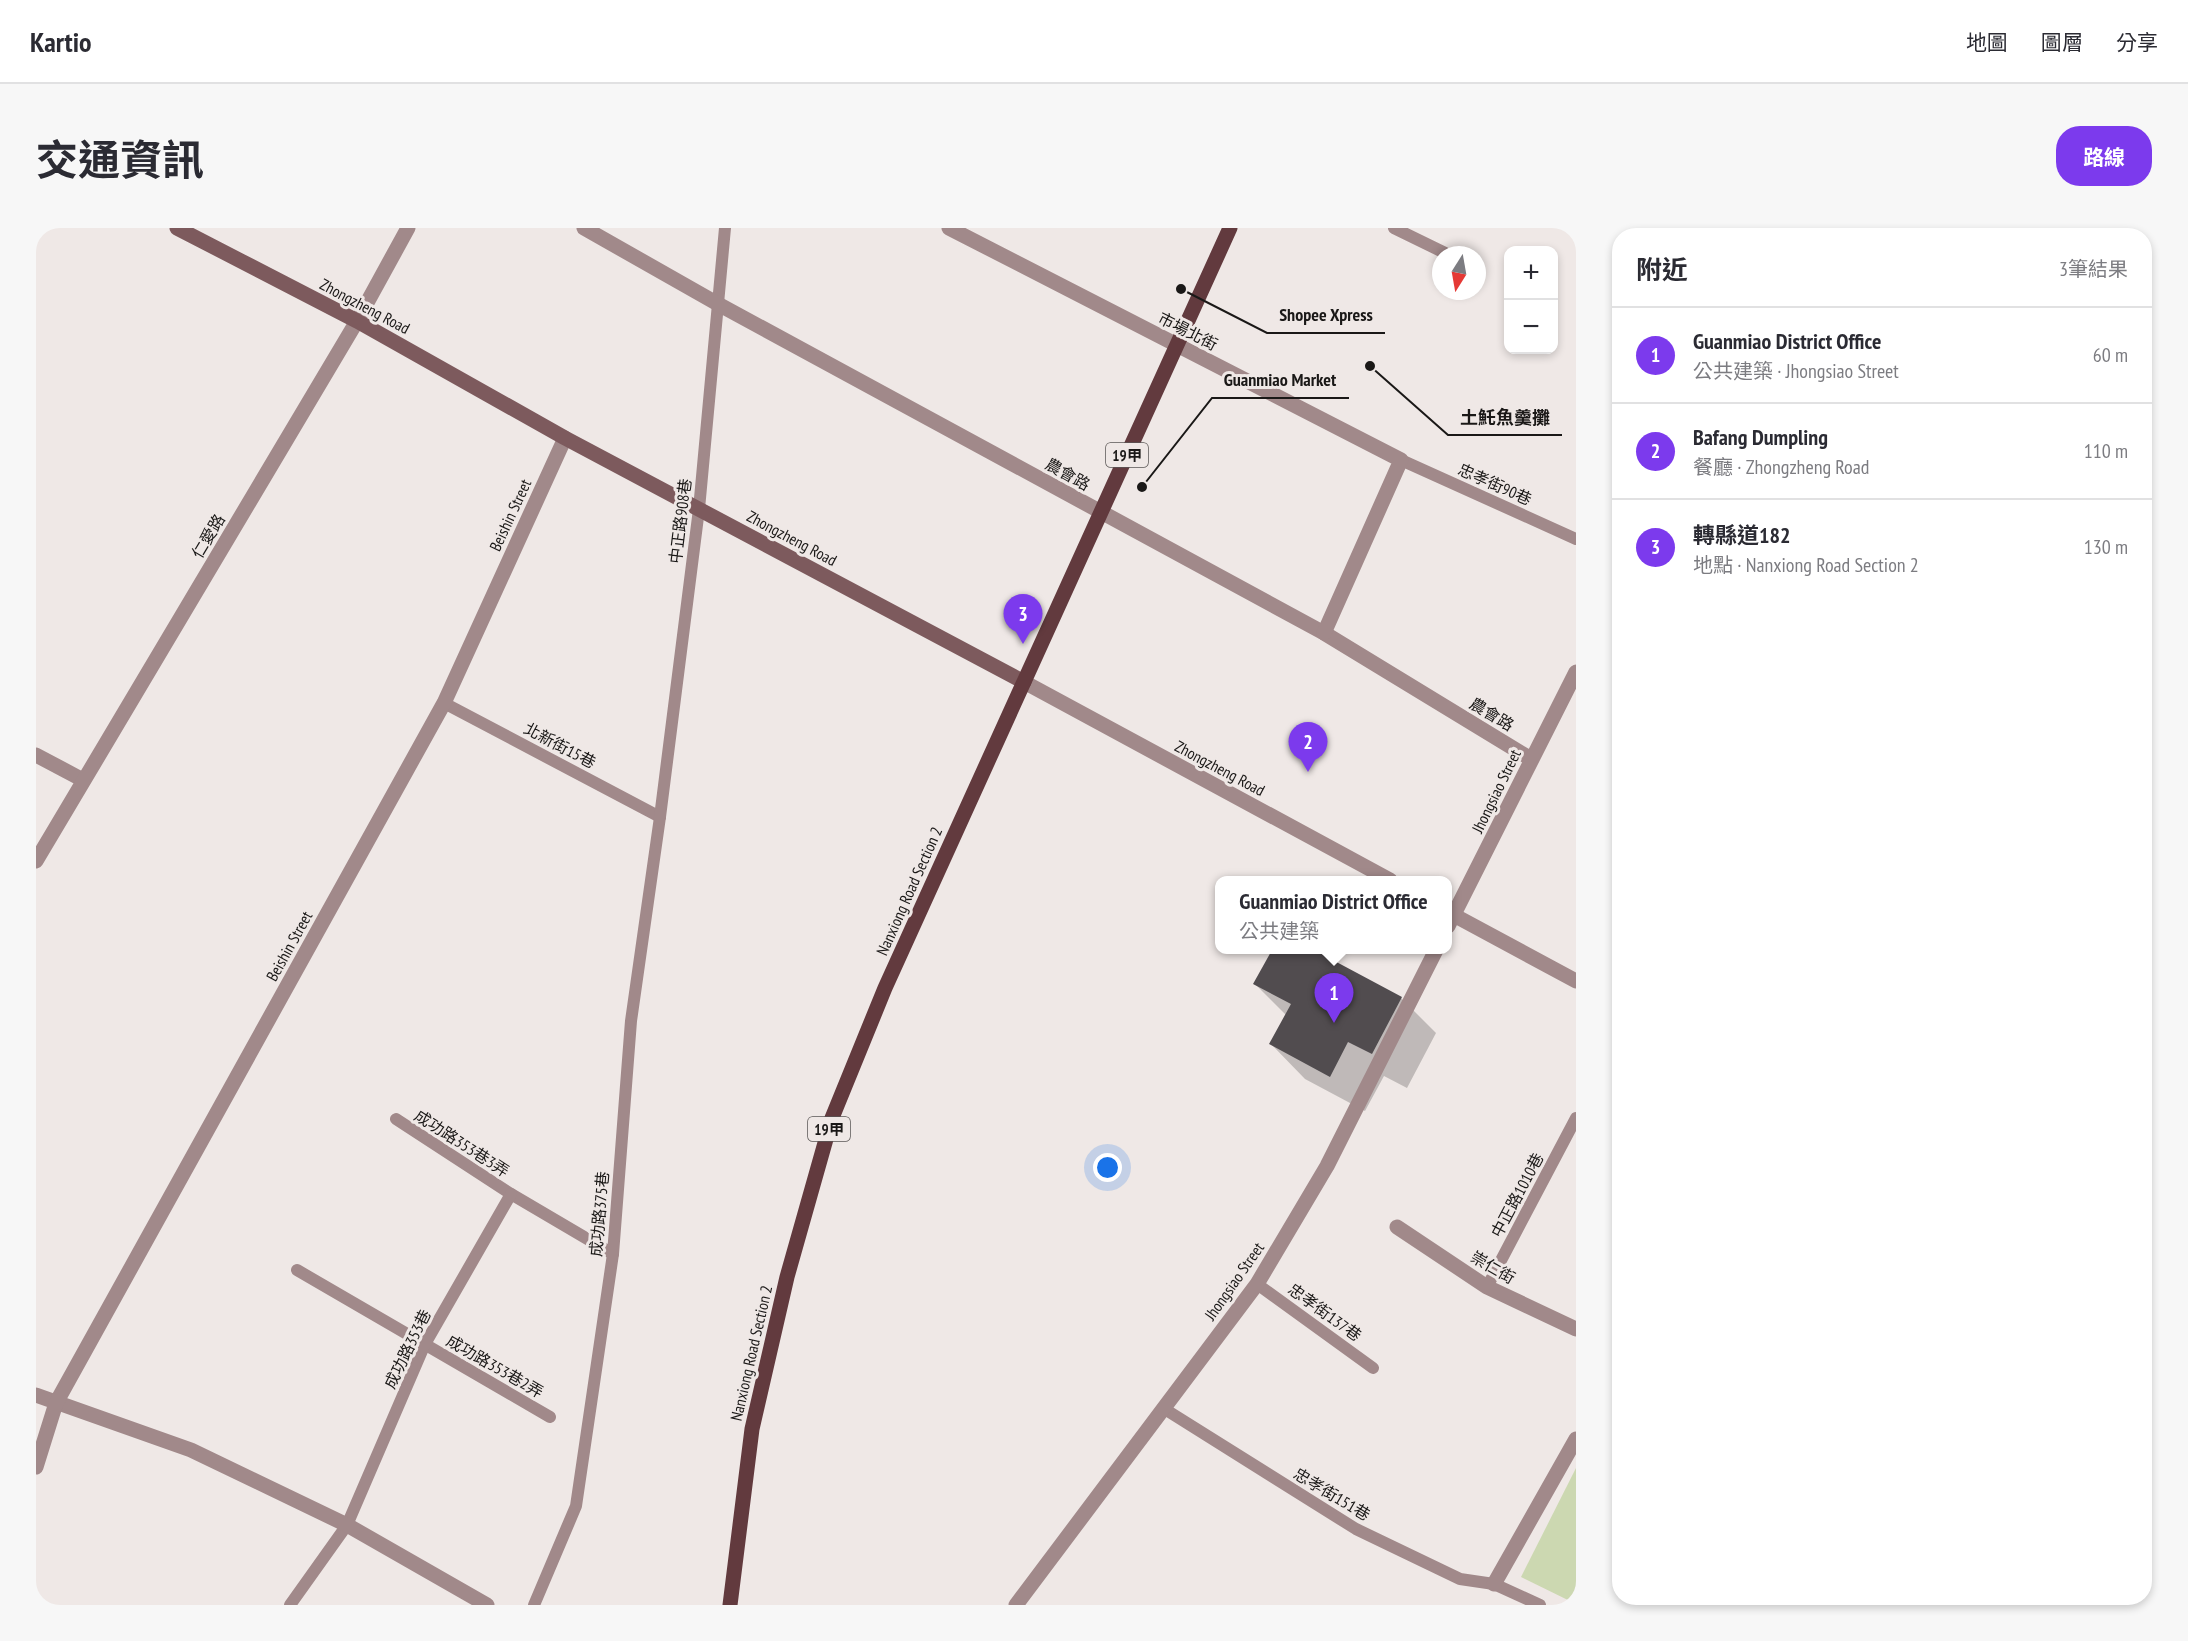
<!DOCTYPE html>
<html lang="zh-TW">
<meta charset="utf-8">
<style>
:root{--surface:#fff;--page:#f7f7f7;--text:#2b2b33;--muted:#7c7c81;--line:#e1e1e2;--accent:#7c3aed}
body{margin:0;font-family:"PT Sans Narrow","Noto Sans TC",sans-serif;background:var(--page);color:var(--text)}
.controls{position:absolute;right:18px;top:18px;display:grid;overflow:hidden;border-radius:12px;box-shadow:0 3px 9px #0003}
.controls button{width:54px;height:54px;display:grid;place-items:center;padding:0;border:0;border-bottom:2px solid var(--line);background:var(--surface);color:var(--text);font:30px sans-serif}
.compass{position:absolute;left:1396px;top:18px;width:54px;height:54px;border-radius:50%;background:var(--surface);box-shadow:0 3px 9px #0003;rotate:191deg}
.you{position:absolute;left:1072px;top:940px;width:21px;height:21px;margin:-15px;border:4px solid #fff;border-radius:50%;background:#1a73e8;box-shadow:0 0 0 9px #1a73e833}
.badge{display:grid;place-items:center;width:39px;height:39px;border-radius:50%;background:var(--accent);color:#fff;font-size:20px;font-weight:700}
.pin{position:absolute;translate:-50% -50px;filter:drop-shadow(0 2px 3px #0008)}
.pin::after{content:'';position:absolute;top:32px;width:21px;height:18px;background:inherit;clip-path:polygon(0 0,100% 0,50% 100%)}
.popup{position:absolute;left:1179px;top:648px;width:237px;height:78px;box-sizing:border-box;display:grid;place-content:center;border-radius:12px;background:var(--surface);filter:drop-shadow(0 2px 4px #0005);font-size:20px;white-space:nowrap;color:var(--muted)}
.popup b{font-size:22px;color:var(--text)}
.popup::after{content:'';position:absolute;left:50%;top:100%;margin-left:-12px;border:12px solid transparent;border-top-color:var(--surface)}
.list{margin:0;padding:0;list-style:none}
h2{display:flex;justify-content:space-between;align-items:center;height:78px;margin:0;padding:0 24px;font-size:26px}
h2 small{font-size:20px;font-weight:400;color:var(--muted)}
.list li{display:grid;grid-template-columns:39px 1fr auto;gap:18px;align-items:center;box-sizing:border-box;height:96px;padding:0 24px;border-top:2px solid var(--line)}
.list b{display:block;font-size:22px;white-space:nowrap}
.list p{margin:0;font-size:20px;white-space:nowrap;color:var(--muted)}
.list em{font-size:20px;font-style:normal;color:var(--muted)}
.map{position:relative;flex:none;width:1540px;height:1377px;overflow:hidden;border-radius:24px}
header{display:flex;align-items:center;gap:36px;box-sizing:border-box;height:84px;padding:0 30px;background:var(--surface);border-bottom:2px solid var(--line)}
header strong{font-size:28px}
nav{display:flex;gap:33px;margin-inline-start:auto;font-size:21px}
.intro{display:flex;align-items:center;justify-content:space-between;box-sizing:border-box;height:144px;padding:0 36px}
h1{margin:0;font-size:42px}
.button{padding:15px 27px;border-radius:24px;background:var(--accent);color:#fff;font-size:21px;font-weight:700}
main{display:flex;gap:36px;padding:0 36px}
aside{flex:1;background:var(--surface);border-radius:24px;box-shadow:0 3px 9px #0003}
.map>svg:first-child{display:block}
.green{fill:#ccd8b1}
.shadow{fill:#0003}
.building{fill:#514c4f}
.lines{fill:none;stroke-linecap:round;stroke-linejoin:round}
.service{stroke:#a1898a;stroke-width:12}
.minor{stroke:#a1898a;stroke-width:15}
.tertiary{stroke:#a1898a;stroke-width:15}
.secondary{stroke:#7d5a5d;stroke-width:15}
.primary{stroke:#623a3e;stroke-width:15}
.labels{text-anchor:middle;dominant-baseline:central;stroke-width:6;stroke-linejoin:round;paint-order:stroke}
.shield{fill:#efe8e6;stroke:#5a5655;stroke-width:1.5}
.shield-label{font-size:15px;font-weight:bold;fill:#1a1817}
.street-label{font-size:16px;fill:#1a1817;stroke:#efe8e6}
.leader{fill:none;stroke:#1a1817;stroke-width:2}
.callout-dot{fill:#1a1817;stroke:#efe8e6;stroke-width:2}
.callout-label{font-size:18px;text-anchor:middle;font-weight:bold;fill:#1a1817;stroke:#efe8e6;stroke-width:6;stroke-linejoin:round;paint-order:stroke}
</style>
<header>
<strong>Kartio</strong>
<nav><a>地圖</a><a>圖層</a><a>分享</a></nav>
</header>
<div class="intro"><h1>交通資訊</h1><a class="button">路線</a></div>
<main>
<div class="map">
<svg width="1540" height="1377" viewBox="0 0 1540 1377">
<rect width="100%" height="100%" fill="#efe8e6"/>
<path class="green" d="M1540,1240V1376L1485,1349Z"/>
<path class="shadow" d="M1238,722H1275L1365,770L1400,805L1371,860L1348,848L1329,883L1269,851L1235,816L1250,787L1219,756Z"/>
<path class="building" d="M1236,722H1278L1366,769L1336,826L1312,814L1294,849L1233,816L1255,776L1217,756Z"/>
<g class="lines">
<g class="service">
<path d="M1358,0L1409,25"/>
<path d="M1365,232L1540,311"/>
<path d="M408,475L624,589"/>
<path d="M360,891L475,966L577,1026"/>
<path d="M261,1042L514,1189"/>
<path d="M1221,1056L1337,1140"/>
<path d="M1451,1059L1540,890"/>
<path d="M1127,1180L1320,1301L1424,1351L1458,1356L1504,1377"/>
<path d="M254,1377L311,1297L389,1116L475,966"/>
<path d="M498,1377L540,1278L577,1026L595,793L624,589L663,281L689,0"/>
</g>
<g class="minor">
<path d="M548,0L682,76L1288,405L1495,531"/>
<path d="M913,0L1365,232L1288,405"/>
<path d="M0,527L47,552"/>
<path d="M0,633L321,93L372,0"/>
<path d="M1412,698L1540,444"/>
<path d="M1361,999L1451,1059L1540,1101"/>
<path d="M0,1167L155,1222L311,1297L451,1377"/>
<path d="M0,1239L20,1175L408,475L529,210"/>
<path d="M1458,1356L1540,1211"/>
<path d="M980,1377L1221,1056L1291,938L1400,722"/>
</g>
<g class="tertiary">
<path d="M988,454L1354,652"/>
<path d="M1412,684L1540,753"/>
</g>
<path class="secondary" d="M141,0L321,93L529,210L988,454"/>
<path class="primary" d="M694,1377L716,1201L751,1049L796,890L849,760L1194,0"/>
</g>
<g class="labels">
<g class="shield">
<rect x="1070" y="215" width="42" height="24" rx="4.5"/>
<rect x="772" y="889" width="42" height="24" rx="4.5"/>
</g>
<g class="shield-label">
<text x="1091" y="227">19甲</text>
<text x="793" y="901">19甲</text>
</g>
<g class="street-label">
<text transform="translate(329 78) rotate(28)">Zhongzheng Road</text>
<text transform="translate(1152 103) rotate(27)">市場北街</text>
<text transform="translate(1032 246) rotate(29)">農會路</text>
<text transform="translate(1459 256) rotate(24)">忠孝街90巷</text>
<text transform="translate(474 287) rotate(-65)">Beishin Street</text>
<text transform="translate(644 293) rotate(-83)">中正路908巷</text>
<text transform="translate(172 308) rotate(-59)">仁愛路</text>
<text transform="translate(756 310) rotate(28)">Zhongzheng Road</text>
<text transform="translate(1456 486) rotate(31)">農會路</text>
<text transform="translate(524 517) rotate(28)">北新街15巷</text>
<text transform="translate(1184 540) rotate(28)">Zhongzheng Road</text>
<text transform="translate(1460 563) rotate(-64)">Jhongsiao Street</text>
<text transform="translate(873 663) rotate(-66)">Nanxiong Road Section 2</text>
<text transform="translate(253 718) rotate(-61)">Beishin Street</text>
<text transform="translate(426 915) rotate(33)">成功路353巷3弄</text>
<text transform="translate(1481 967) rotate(-62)">中正路1010巷</text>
<text transform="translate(563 986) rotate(-85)">成功路375巷</text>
<text transform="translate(1457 1039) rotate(30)">崇仁街</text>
<text transform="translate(1198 1053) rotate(-55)">Jhongsiao Street</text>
<text transform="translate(1289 1084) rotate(36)">忠孝街137巷</text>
<text transform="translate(371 1121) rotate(-64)">成功路353巷</text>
<text transform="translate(715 1125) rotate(-77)">Nanxiong Road Section 2</text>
<text transform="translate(459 1138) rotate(30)">成功路353巷2弄</text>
<text transform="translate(1296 1266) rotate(31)">忠孝街151巷</text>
</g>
</g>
<path class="leader" d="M1145 61L1231 105H1349M1106 259L1176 170H1313M1334 138L1412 207H1526"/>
<g class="callout-dot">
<circle cx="1145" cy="61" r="6"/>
<circle cx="1106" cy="259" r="6"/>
<circle cx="1334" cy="138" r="6"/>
</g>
<g class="callout-label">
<text x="1290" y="93">Shopee Xpress</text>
<text x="1244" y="158">Guanmiao Market</text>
<text x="1469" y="196">土魠魚羹攤</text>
</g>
</svg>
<div class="controls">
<button>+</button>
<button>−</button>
</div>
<svg class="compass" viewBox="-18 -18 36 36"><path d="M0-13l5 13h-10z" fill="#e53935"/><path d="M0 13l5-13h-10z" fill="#7c7c81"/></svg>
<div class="you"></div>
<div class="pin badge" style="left:1298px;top:795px">1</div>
<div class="popup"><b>Guanmiao District Office</b>公共建築</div>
<div class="pin badge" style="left:1272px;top:544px">2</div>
<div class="pin badge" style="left:987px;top:416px">3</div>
</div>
<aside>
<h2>附近<small>3筆結果</small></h2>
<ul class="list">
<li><span class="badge">1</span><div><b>Guanmiao District Office</b><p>公共建築 · Jhongsiao Street</p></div><em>60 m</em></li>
<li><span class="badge">2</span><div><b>Bafang Dumpling</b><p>餐廳 · Zhongzheng Road</p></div><em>110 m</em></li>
<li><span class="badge">3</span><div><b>轉縣道182</b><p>地點 · Nanxiong Road Section 2</p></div><em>130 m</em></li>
</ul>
</aside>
</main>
